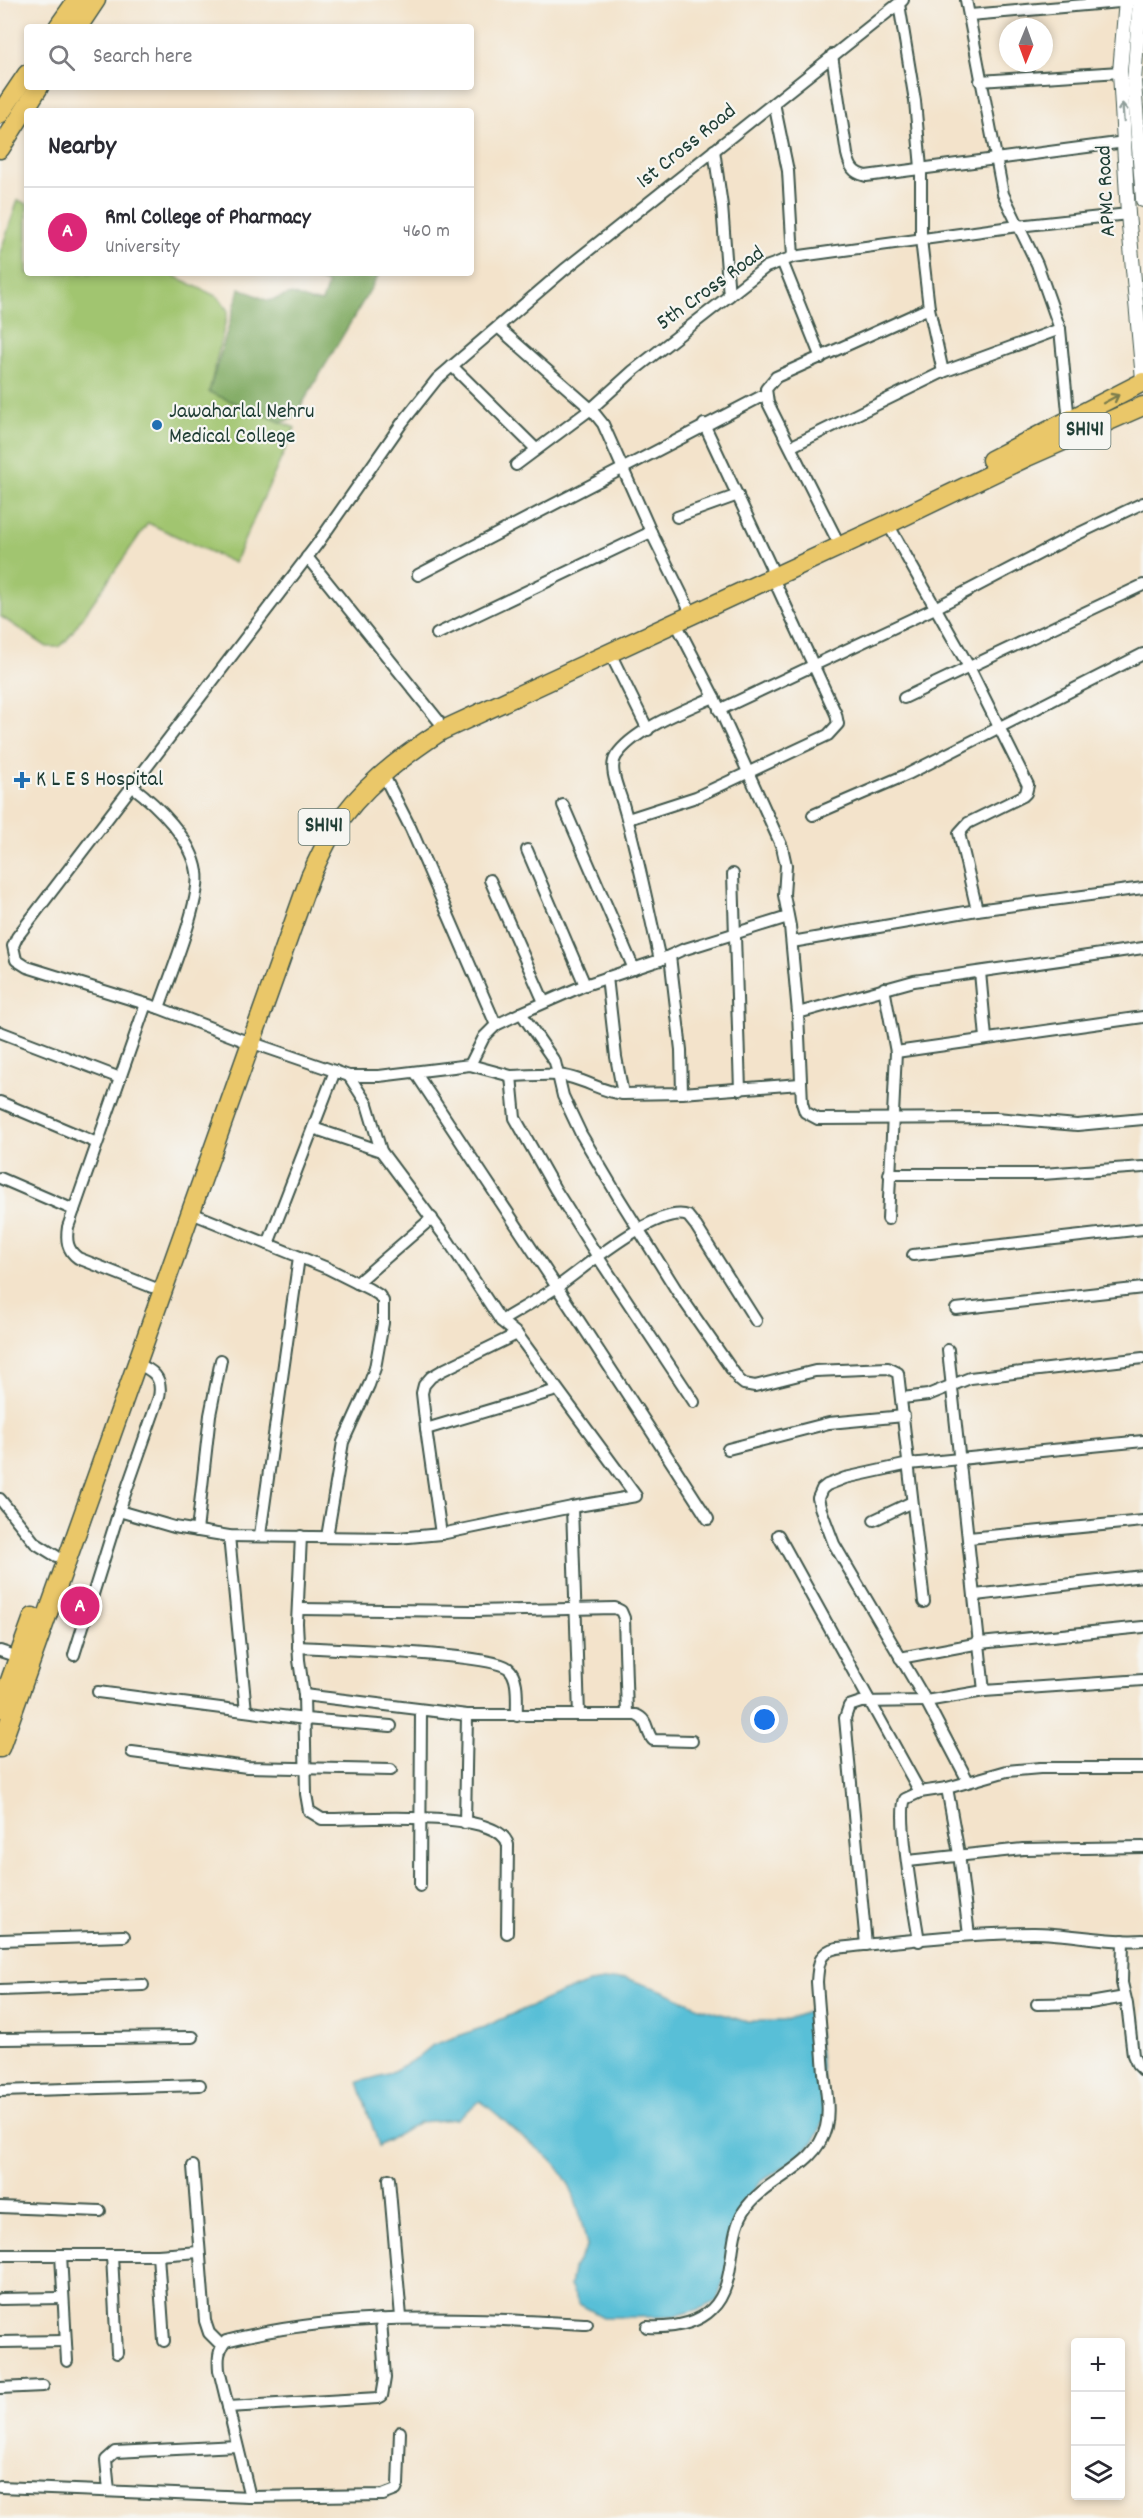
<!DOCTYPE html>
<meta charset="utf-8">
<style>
:root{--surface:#fff;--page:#f2f2f3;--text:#2b2b33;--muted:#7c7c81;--line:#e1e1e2;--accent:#db2777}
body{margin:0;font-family:Dekko,sans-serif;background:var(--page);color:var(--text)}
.controls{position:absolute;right:18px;bottom:18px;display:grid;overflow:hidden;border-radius:6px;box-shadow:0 3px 9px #0003}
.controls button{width:54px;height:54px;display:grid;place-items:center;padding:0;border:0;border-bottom:2px solid var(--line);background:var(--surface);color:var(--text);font:30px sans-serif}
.compass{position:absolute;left:999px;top:18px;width:54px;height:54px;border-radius:50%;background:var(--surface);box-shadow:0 3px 9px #0003;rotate:181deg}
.you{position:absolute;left:765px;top:1720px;width:21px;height:21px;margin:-15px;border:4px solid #fff;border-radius:50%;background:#1a73e8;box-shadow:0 0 0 9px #1a73e833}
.badge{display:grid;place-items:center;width:39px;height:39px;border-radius:50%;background:var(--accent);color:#fff;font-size:20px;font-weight:700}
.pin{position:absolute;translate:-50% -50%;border:3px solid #fff;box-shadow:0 2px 6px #0006}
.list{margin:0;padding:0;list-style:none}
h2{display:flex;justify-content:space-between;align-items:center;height:78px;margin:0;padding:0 24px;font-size:26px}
h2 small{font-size:20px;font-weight:400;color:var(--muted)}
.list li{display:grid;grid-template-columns:39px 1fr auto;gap:18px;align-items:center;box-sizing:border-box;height:90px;padding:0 24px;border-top:2px solid var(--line)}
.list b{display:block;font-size:22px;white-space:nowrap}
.list p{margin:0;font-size:20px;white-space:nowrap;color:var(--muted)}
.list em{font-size:20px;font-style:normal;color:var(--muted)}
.icon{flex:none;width:33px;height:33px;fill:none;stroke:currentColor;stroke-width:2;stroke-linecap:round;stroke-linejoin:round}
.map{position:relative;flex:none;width:1143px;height:2518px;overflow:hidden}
.search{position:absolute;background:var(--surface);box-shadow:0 3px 9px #0003;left:24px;top:24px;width:450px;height:66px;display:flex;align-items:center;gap:15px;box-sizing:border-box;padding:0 21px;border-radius:6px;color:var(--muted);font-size:22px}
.panel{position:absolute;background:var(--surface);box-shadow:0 3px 9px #0003;left:24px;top:108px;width:450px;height:168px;border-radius:6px}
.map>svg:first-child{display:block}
.green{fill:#a1c56f;stroke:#608152;stroke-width:1.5}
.forest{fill:#80aa62;stroke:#50744b;stroke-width:1.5}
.water{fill:#59bfd7;stroke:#3c7e86;stroke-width:1.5}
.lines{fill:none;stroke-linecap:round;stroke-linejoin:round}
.minor-casing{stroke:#3f564b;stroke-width:14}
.tertiary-casing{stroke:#3f564b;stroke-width:16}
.primary-casing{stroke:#3f564b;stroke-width:21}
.trunk-casing{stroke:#3f564b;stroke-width:21}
.minor{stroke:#fff;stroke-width:10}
.tertiary{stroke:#fff;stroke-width:14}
.primary{stroke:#eac769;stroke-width:18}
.trunk{stroke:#eac769;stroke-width:18}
.oneway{stroke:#8f9e9a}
.oneway2{stroke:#7a7b4c}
.poi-dot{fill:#1f6fb2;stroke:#f6f6f2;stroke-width:2}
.labels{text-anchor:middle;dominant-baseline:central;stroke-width:4.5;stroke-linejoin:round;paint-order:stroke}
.shield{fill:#f6f6f2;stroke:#60746d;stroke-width:1.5}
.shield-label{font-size:21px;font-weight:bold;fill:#1f3d34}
.street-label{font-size:22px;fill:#1f3d34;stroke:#f6f6f2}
.poi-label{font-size:22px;fill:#1f3d34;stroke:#f6f6f2;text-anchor:start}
</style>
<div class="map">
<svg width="1143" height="2518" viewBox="0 0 1143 2518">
<rect width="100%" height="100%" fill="#f6f6f2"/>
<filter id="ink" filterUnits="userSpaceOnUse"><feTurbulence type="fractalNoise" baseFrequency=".0167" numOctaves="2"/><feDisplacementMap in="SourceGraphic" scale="12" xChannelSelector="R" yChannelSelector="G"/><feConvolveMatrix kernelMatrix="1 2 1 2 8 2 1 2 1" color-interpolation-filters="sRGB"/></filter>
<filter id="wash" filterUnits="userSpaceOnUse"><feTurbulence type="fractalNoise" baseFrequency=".008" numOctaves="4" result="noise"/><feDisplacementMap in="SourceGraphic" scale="24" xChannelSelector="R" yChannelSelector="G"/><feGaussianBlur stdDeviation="1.35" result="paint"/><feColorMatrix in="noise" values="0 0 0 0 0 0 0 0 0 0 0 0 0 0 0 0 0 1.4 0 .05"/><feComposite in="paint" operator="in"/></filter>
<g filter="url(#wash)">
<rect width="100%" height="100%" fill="#f3e3cb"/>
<path class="green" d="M18,200L27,204V273H168L218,297L228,311L209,392L295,428L234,563L148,523L66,641L58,647H47L0,616V253Z"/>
<path class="forest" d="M309,273H380L298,411L292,419L281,422L209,392L240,288L268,301L292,294L310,301L322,302L328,284L308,277Z"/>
<path class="water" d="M625,1978L661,1990L699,2007L744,2021H783L815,2009L827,2115L814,2142L787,2165L759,2183L741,2206L732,2235L730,2261L717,2301L702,2308L673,2317H603L579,2304L570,2286L573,2269L587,2246C580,2214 574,2181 549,2158C539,2149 529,2142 519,2134C506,2123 495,2111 480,2101L456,2119L419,2122L379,2146L358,2082L388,2074L417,2058L433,2045L484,2027L556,1995L589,1983Z"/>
</g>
<g filter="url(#ink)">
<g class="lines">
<g class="minor-casing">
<g id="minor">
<path d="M966,0L1003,194L1037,264L1060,329"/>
<path d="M899,4L915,101L921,168V239L929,308"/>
<path d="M970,15L1131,1"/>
<path d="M832,55L847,154C850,167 853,173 866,176L1125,142"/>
<path d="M980,81L1120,72"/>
<path d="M774,103L788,171L793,257"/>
<path d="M714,150L722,206L729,296"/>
<path d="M782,261L821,358"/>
<path d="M499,328L591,409L603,424L651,532L692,615"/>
<path d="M452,366L536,449"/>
<path d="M792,446L943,372"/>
<path d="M516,465L591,409L633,371L766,267L793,257L1018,226L1128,214"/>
<path d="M677,517L738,495"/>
<path d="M888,524L969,667L1028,785L1026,793L1023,796L968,823L959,833L977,910"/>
<path d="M835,536L768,403L766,389L776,377L929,308L943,372L1060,329L1069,422"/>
<path d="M307,557L438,720"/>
<path d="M418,575L766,394"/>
<path d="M676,623L714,697L782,847L786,865L784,895L790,926L798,1013L802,1103L805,1112L818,1119L996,1118L1077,1125L1143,1119"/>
<path d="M437,634L651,532"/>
<path d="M610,653L648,730"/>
<path d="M904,698L1143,585"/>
<path d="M719,710L935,608L1067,539L1143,503"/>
<path d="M383,774L411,829L496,1025"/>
<path d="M132,786C157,805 192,839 197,872C202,899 169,978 159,1008"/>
<path d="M563,805L634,969"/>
<path d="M813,815L908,774L1143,654"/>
<path d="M628,819L696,797L828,735L838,724L836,714L773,578L771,567L704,424"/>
<path d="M527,850L585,985"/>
<path d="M733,874L740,1090"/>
<path d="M490,880L544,1002"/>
<path d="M792,942L977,910L1143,888"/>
<path d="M670,956L681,1050L682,1093"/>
<path d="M660,960C648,908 638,855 623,804C619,790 608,769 616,756C634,729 685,710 714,697"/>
<path d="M980,972L986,1038"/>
<path d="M607,977L616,1057L623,1094L682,1093L800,1084"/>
<path d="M884,988L896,1052L888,1219"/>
<path d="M146,1004L68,1227C66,1240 67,1250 78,1258L152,1287"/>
<path d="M521,1013L555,1062L563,1096L581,1134L619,1198L677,1291L739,1380L744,1384L755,1386L815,1371L888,1368L898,1373L924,1602"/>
<path d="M798,1013L914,981L1143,948"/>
<path d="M0,1032L120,1078"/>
<path d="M250,1042L349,1076H379L470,1065L511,1076L515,1118L555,1189L598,1257L694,1402"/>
<path d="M250,1043L159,1008L27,967L16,960L13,946L17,937L318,543L402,423L437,379L564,270L903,0"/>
<path d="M896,1052L1143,1017"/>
<path d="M470,1065L484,1037L496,1025L521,1013L585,985L660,960L682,950L788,917"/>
<path d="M415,1072C513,1221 612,1369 708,1519"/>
<path d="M511,1076C531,1076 553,1072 573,1078C591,1083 604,1092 623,1094"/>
<path d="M0,1102L97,1143"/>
<path d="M313,1128L381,1151"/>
<path d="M889,1174H1042L1143,1167"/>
<path d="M0,1178L74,1210"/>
<path d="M189,1212L327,1268L369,1289L379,1295L383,1301V1323L375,1368L369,1385L343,1442L327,1537"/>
<path d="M268,1244L335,1071"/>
<path d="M913,1255L1143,1229"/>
<path d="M357,1283L432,1218"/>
<path d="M956,1309L1143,1288"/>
<path d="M501,1321C519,1310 539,1299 557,1287C583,1269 658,1204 688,1216L696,1226L756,1321"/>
<path d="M948,1350L984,1691"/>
<path d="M902,1398L928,1395L970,1378L1143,1358"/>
<path d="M426,1429L557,1390"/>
<path d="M728,1449L829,1423L904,1416"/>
<path d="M0,1499L35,1543L56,1556"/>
<path d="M572,1507L579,1715"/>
<path d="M119,1511L174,1527L229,1536L398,1538L441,1534L572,1507L636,1496L517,1334L501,1321L449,1242L381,1151L367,1104L349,1076"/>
<path d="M874,1520L912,1502"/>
<path d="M197,1531L210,1415L221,1360"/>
<path d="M441,1534L426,1429L422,1393L424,1385L431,1377L443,1370L517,1334"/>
<path d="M260,1535L299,1257"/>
<path d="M778,1535L920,1792"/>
<path d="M229,1536L246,1711"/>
<path d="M301,1536L297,1623L299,1660L304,1695L306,1794L309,1811L322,1819C355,1820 500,1807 508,1845L507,1933"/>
<path d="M969,1538L1143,1521"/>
<path d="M975,1595L1143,1576"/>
<path d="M298,1609L474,1611L615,1608L621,1611L624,1618L627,1714"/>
<path d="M298,1647C333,1649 488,1653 508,1668C520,1678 516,1702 517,1716"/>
<path d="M0,1651L18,1657"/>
<path d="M74,1655L119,1511L159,1397C163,1377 153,1370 135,1363"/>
<path d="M900,1658L980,1643L1143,1627"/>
<path d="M98,1692L305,1719L391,1726"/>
<path d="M304,1695L467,1715H636C649,1720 645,1731 653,1740L692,1741"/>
<path d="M132,1752L247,1767L391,1770"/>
<path d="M968,1781L926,1701L834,1544L820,1507L818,1498L822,1489L827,1485L845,1478L909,1464L1143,1441"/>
<path d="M947,1788L959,1854L969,1935"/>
<path d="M465,1823L467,1715"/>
<path d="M908,1861L1023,1849L1143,1847"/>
<path d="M420,1886L421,1710"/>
<path d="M0,1940L124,1936"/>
<path d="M1123,1940L1122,1983L1127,2004L1133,2055L1137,2064L1143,2070"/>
<path d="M919,1941C915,1915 897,1817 905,1799L920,1792L947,1788L1007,1771L1040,1768H1143"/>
<path d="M866,1945L845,1718L849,1706L861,1702L926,1701L984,1691L1143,1680"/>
<path d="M0,1990L143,1985"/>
<path d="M1037,2004L1090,2003L1125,1997"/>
<path d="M0,2039L193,2037"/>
<path d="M0,2091L200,2085"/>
<path d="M193,2166L205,2321L209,2333L222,2346"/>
<path d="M389,2179L401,2317"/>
<path d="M0,2207L100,2211"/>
<path d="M0,2255H158L199,2252"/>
<path d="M61,2255L67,2361"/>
<path d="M112,2255L117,2353"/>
<path d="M158,2255L164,2341"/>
<path d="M0,2299L62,2298"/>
<path d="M647,2327C669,2328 696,2325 712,2309C738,2283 726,2240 744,2211C766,2177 816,2169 826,2127C830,2110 826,2090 824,2073C822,2042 819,2012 817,1982C818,1965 819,1951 837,1948C902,1941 968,1933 1034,1933C1070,1933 1106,1943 1143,1940"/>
<path d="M0,2342L65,2341"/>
<path d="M0,2388L43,2386"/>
<path d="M228,2407L378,2398L382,2396L385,2378L381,2319"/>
<path d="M0,2487L250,2497L383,2495L396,2490L398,2485L400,2432"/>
<path d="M109,2491L106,2460L115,2452L237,2446"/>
<path d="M250,2497L219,2370C218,2359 218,2350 226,2341C344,2310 467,2318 587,2324"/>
</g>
</g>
<g class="tertiary-casing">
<g id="tertiary">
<path d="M1126,0L1120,72L1128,214L1143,379"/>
<path d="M1140,0L1134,82L1143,200"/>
</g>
</g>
<g class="primary-casing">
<g id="primary">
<path d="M991,460L1143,382"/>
<path d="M0,1708L33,1617"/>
<path d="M0,1748L310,877C317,862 324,846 333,831C359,789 400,758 441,731L888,524L1027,457L1143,406"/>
</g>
</g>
<g class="trunk-casing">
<g id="trunk">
<path d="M58,27L77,0"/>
<path d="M78,27L96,0"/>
<path d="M0,114L27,74"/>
<path d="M0,149L39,87"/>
</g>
</g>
<use href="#minor" class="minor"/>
<use href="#tertiary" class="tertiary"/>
<use href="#primary" class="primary"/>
<use href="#trunk" class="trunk"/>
</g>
<defs><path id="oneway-shaft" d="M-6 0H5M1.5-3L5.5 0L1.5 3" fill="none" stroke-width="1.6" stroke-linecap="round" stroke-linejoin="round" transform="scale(1.5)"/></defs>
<use class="oneway" href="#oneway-shaft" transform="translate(1123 112) rotate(-94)"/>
<use class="oneway2" href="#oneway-shaft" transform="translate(1111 399) rotate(-28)"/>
</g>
<g class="poi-dot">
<circle cx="157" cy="425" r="6"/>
<path d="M19 771h6v6h6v6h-6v6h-6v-6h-6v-6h6z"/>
</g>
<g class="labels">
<g class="shield">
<rect x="1059.5" y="413" width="51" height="36" rx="4.5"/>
<rect x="298.5" y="809" width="51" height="36" rx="4.5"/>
</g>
<g class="shield-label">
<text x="1085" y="431">SH141</text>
<text x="324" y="827">SH141</text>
</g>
<g class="street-label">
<text transform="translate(687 147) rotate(-39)">1st Cross Road</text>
<text transform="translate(1107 191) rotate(-93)">APMC Road</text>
<text transform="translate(711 289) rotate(-36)">5th Cross Road</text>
</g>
<g class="poi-label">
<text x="169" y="412">Jawaharlal Nehru<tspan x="169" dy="25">Medical College</tspan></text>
<text x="36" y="780">K L E S Hospital</text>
</g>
</g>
</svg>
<div class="controls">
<button>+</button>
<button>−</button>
<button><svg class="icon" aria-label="layers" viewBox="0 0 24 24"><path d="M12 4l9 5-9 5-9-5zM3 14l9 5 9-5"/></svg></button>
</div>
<svg class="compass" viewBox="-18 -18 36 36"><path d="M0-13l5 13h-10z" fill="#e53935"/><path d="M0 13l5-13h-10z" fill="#7c7c81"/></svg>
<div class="you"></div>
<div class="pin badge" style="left:80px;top:1606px">A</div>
<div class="search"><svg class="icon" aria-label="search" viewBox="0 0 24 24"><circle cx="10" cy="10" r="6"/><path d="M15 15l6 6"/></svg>Search here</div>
<section class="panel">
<h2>Nearby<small></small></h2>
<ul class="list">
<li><span class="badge">A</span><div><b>Rml College of Pharmacy</b><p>University</p></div><em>460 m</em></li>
</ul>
</section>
</div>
